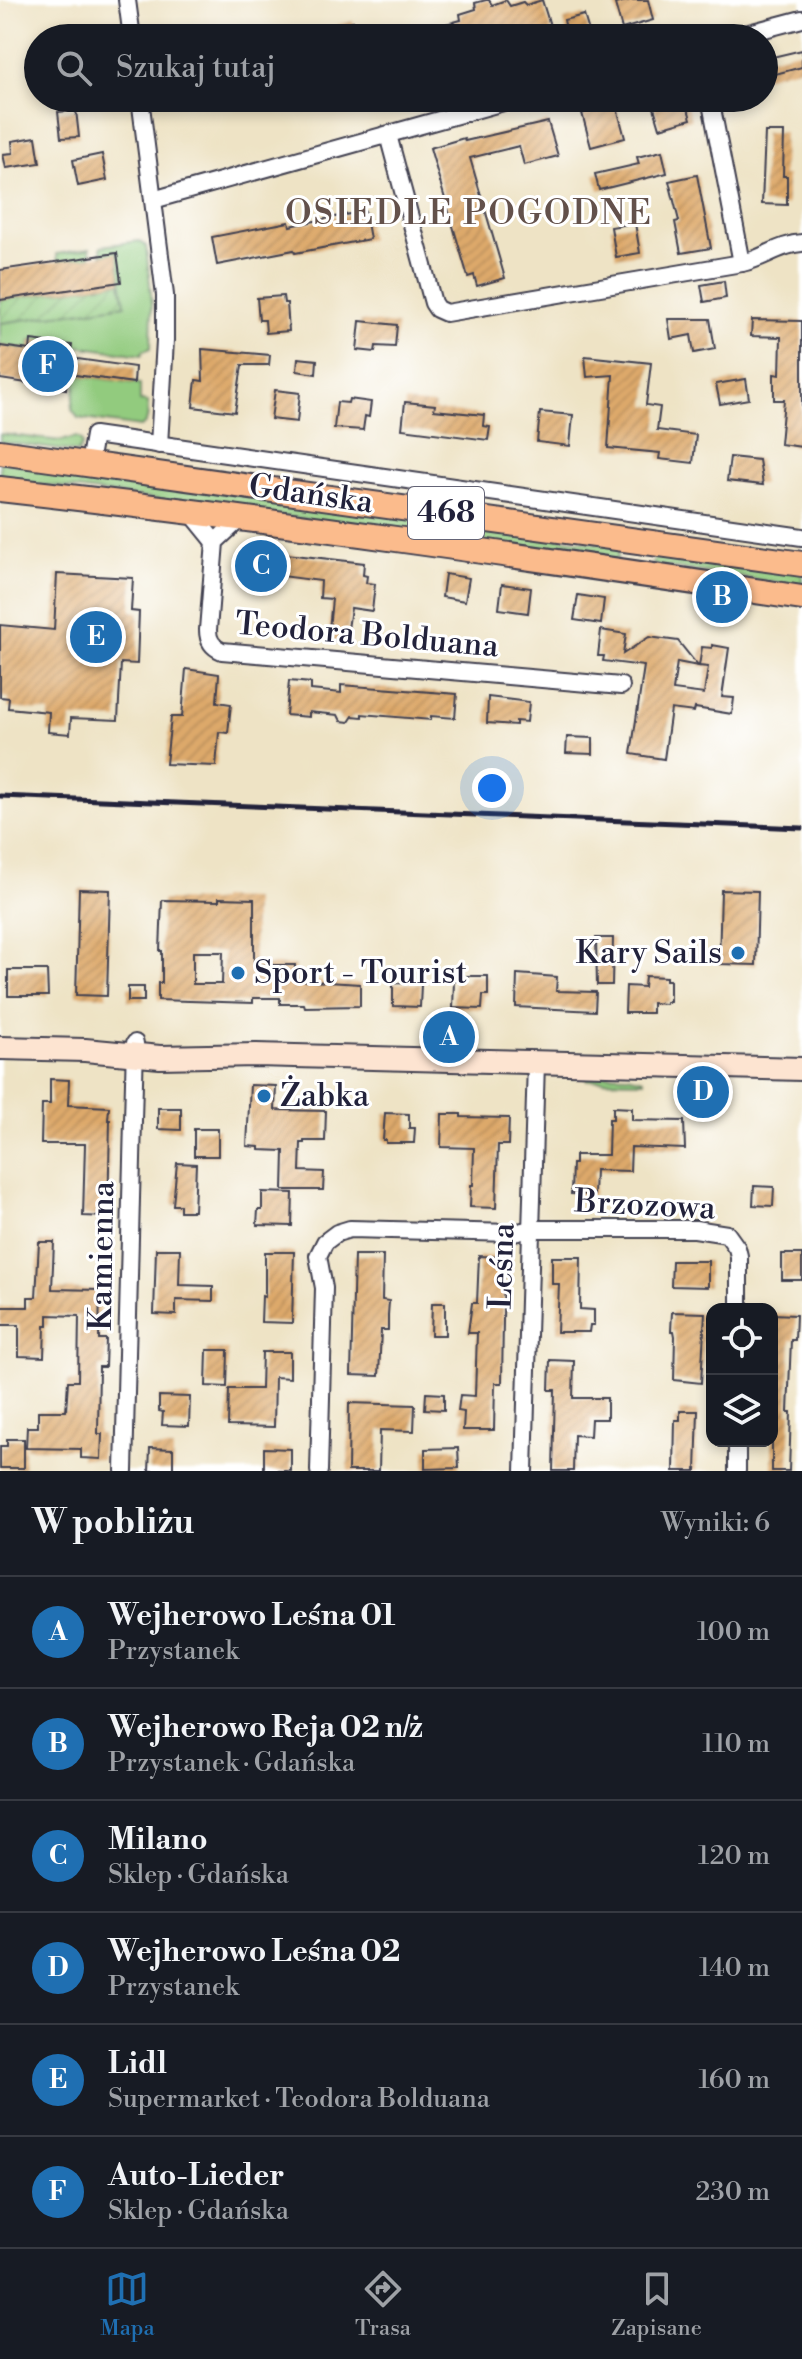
<!DOCTYPE html>
<html lang="pl">
<meta charset="utf-8">
<style>
:root{--surface:#171b24;--page:#242831;--text:#f1f3f6;--muted:#9ea1a6;--line:#363941;--accent:#1f6fb2}
body{margin:0;font-family:"Libre Bodoni",serif;background:var(--page);color:var(--text)}
.controls{position:absolute;right:24px;bottom:24px;display:grid;overflow:hidden;border-radius:16px;box-shadow:0 4px 12px #0003}
.controls button{width:72px;height:72px;display:grid;place-items:center;padding:0;border:0;border-bottom:2px solid var(--line);background:var(--surface);color:var(--text);font:40px sans-serif}
.you{position:absolute;left:492px;top:788px;width:28px;height:28px;margin:-20px;border:6px solid #fff;border-radius:50%;background:#1a73e8;box-shadow:0 0 0 12px #1a73e833}
.badge{display:grid;place-items:center;width:52px;height:52px;border-radius:50%;background:var(--accent);color:#fff;font-size:26px;font-weight:700}
.pin{position:absolute;translate:-50% -50%;border:4px solid #fff;box-shadow:0 2px 8px #0006}
.list{margin:0;padding:0;list-style:none}
h2{display:flex;justify-content:space-between;align-items:center;height:104px;margin:0;padding:0 32px;font-size:34px}
h2 small{font-size:26px;font-weight:400;color:var(--muted)}
.list li{display:grid;grid-template-columns:52px 1fr auto;gap:24px;align-items:center;box-sizing:border-box;height:112px;padding:0 32px;border-top:2px solid var(--line)}
.list b{display:block;font-size:30px;white-space:nowrap}
.list p{margin:0;font-size:26px;white-space:nowrap;color:var(--muted)}
.list em{font-size:26px;font-style:normal;color:var(--muted)}
.icon{flex:none;width:44px;height:44px;fill:none;stroke:currentColor;stroke-width:2;stroke-linecap:round;stroke-linejoin:round}
.map{position:relative;flex:none;width:802px;height:1471px;overflow:hidden}
.search{position:absolute;background:var(--surface);box-shadow:0 4px 12px #0003;left:24px;right:24px;top:24px;height:88px;display:flex;align-items:center;gap:20px;box-sizing:border-box;padding:0 28px;border-radius:44px;color:var(--muted);font-size:30px}
.sheet{height:776px;background:var(--surface)}
nav{display:flex;justify-content:space-around;align-items:center;box-sizing:border-box;height:112px;border-top:2px solid var(--line);background:var(--surface);font-size:22px;color:var(--muted)}
nav a{display:grid;justify-items:center;gap:4px}
nav .on{color:var(--accent)}
.map>svg:first-child{display:block}
.grass{fill:#92cb7e;stroke:#5a765c;stroke-width:2}
.garden{fill:url(#garden-furrows);stroke:#5a765c;stroke-width:2}
.building{fill:url(#building-hatch);fill-rule:evenodd}
.lines{fill:none;stroke-linecap:round;stroke-linejoin:round}
.street-casing{stroke:#413f50;stroke-width:20}
.secondary-casing{stroke:#413f50;stroke-width:26}
.primary-casing{stroke:#413f50;stroke-width:28}
.street{stroke:#fff;stroke-width:16}
.secondary{stroke:#fde4d1;stroke-width:22}
.primary{stroke:#fbbb8c;stroke-width:24}
.rail{stroke:#22223b;stroke-width:5}
.poi-dot{fill:#1f6fb2;stroke:#fff;stroke-width:3}
.labels{text-anchor:middle;dominant-baseline:central;stroke-width:6;stroke-linejoin:round;paint-order:stroke}
.shield{fill:#fff;stroke:#646476;stroke-width:2}
.shield-label{font-size:30px;font-weight:bold;fill:#22223b}
.street-label{font-size:32px;fill:#22223b;stroke:#fff}
.poi-label{font-size:32px;fill:#22223b;stroke:#fff;text-anchor:start}
.neighbourhood-label{font-size:34px;letter-spacing:2px;fill:#63514b;stroke:#fff}
</style>
<div class="map">
<svg width="802" height="1471" viewBox="0 0 802 1471">
<defs>
<pattern id="garden-furrows" width="10" height="10" patternUnits="userSpaceOnUse" patternTransform="scale(2)"><rect width="10" height="10" fill="#92cb7e"/><path d="M-1 1l2-2M0 10L10 0M9 11l2-2" fill="none" stroke="#7eae6e"/></pattern>
<pattern id="building-hatch" width="6" height="6" patternUnits="userSpaceOnUse" patternTransform="scale(2)"><rect width="6" height="6" fill="#dda96a"/><path d="M-1 1l2-2M0 6l6-6M5 7l2-2" fill="none" stroke="#bd915d"/></pattern>
</defs>
<rect width="100%" height="100%" fill="#fff"/>
<filter id="ink" filterUnits="userSpaceOnUse"><feTurbulence type="fractalNoise" baseFrequency=".0125" numOctaves="2"/><feDisplacementMap in="SourceGraphic" scale="16" xChannelSelector="R" yChannelSelector="G"/><feConvolveMatrix kernelMatrix="1 2 1 2 8 2 1 2 1" color-interpolation-filters="sRGB"/></filter>
<filter id="wash" filterUnits="userSpaceOnUse"><feTurbulence type="fractalNoise" baseFrequency=".006" numOctaves="4" result="noise"/><feDisplacementMap in="SourceGraphic" scale="32" xChannelSelector="R" yChannelSelector="G"/><feGaussianBlur stdDeviation="1.8" result="paint"/><feColorMatrix in="noise" values="0 0 0 0 0 0 0 0 0 0 0 0 0 0 0 0 0 1.4 0 .05"/><feComposite in="paint" operator="in"/></filter>
<g filter="url(#wash)">
<rect width="100%" height="100%" fill="#eee3c5"/>
<g class="grass">
<path d="M140,241L146,246L152,304L151,348L143,351L142,355L31,340L30,350L0,346V323L125,305L117,253L102,255L101,246Z"/>
<path d="M90,248L91,257L58,262L57,254Z"/>
<path d="M77,375L140,384V401L148,402C147,412 150,423 140,427L78,418L72,409Z"/>
<path d="M0,434L61,441L76,437L81,440L82,445L78,452L0,442Z"/>
<path d="M0,462L619,546L617,560L0,479Z"/>
<path d="M656,551L802,572V586L653,565Z"/>
<path d="M587,1074L627,1075L644,1079V1081L587,1080Z"/>
</g>
<path class="garden" d="M121,282L125,305L0,323V300Z"/>
<g id="blocks">
<g class="building">
<path d="M486,0H489L492,5L506,0L510,6L523,2L526,5L542,0L552,32L526,38H519L517,32L495,38H450L446,24L461,20L460,14L476,9L475,3Z"/>
<path d="M630,0H648L653,20L622,29L615,4Z"/>
<path d="M584,15L591,38H568L564,20Z"/>
<path d="M353,21L357,38H340L337,25Z"/>
<path d="M802,50V67L764,77V59Z"/>
<path d="M664,98H685L691,119L660,128L652,101Z"/>
<path d="M616,104L625,138L591,147L582,113Z"/>
<path d="M76,110L79,137L61,138L58,112Z"/>
<path d="M548,122L558,156L524,165L519,146L470,158L505,278L477,286L474,275L468,277L430,148L464,138L465,141Z"/>
<path d="M765,132H784L783,176H787V205L762,204Z"/>
<path d="M36,137L40,163L6,168L3,154L13,153L12,141Z"/>
<path d="M662,151L667,173L599,190L595,174L639,164L637,157Z"/>
<path d="M102,154L107,180L78,186L73,160Z"/>
<path d="M697,175L711,248L681,253L675,222L679,221L669,181Z"/>
<path d="M365,211L370,239L295,253L294,250L217,265L212,237L289,222L290,226Z"/>
<path d="M635,223L640,253L616,257L611,227Z"/>
<path d="M117,253L121,282L0,300V270Z"/>
<path d="M724,281L726,298L704,302L701,285Z"/>
<path d="M283,296L284,303H287L289,331L266,333L265,320H259L257,298Z"/>
<path d="M668,319H710L715,349L694,353L691,335L671,339Z"/>
<path d="M752,320L802,321V447L780,444L784,400H774V374L780,375L781,337L751,336Z"/>
<path d="M360,321L397,325L395,347L376,346L375,352L357,350Z"/>
<path d="M31,340L72,345L70,358L135,367L134,383L68,374L66,389L0,379V346L30,350Z"/>
<path d="M202,349L270,355L269,365H242L235,412L193,407L196,380L203,381Z"/>
<path d="M585,356L651,363L646,405L660,407L657,430L696,435L693,463L659,459L660,453L608,448L613,375L587,377Z"/>
<path d="M298,358L317,360L316,374L297,371Z"/>
<path d="M746,379L749,399L720,404L716,384Z"/>
<path d="M275,390L300,393L297,422L271,419Z"/>
<path d="M349,399L371,402L369,417L365,416L363,430L334,428L337,402L348,403Z"/>
<path d="M405,402L435,405L434,410L484,415L483,426L490,427L488,440L402,429Z"/>
<path d="M540,412L573,415L570,446L537,442Z"/>
<path d="M730,457L759,460L763,485L727,481Z"/>
<path d="M251,550L364,563L363,575L367,576L366,583L375,584L372,611L351,608L346,643L328,640L332,599L320,598L321,581L275,575L274,582L245,579L247,556L250,557Z"/>
<path d="M57,574L133,578L131,611L139,612L137,664L121,663L118,720L71,718L70,734L48,732L49,712L8,708L9,698L0,697V625L54,630Z"/>
<path d="M445,574L469,578L465,601L442,597Z"/>
<path d="M502,584L531,588L528,613L499,609Z"/>
<path d="M578,595L604,599L601,624L574,620Z"/>
<path d="M601,630L626,634L623,654L649,637L678,641L698,666L677,662L673,690L704,694L708,667L699,666L702,647L712,648V645L729,648L722,697L734,698L732,714L695,708L694,712L671,709L664,759L631,754L644,666L603,661L604,656H598Z"/>
<path d="M186,669L219,674L217,702L231,704L228,733L219,732L216,766L166,764L171,717H182Z"/>
<path d="M289,681L311,683V690L341,693V685L457,694L455,718L431,716V720L362,714V717L353,716L349,722L341,721L338,715L309,712V717L286,715Z"/>
<path d="M488,697L529,702L527,722L516,721V725L487,723Z"/>
<path d="M567,737L593,738V754L566,753Z"/>
<path d="M79,889L110,890L107,996L76,995Z"/>
<path d="M721,890L758,891L756,965L719,964Z"/>
<path d="M219,898L254,899V965H295V980L360,984V1006L305,1007L304,1004H280V998H253V1003L158,1000V983H162V951H160L162,900L219,901ZM193,952H223L222,984H193Z"/>
<path d="M596,938H613L612,985H597Z"/>
<path d="M8,970H47L48,996H8Z"/>
<path d="M517,974L557,977L556,991L596,992L595,1011L516,1007Z"/>
<path d="M467,976H488V995H483L482,1009L453,1008L454,981H467Z"/>
<path d="M645,976L666,977V980H670V1002H666V1004L652,1003V1013H625L626,986L644,987Z"/>
<path d="M393,983L421,984L420,1007L393,1006Z"/>
<rect x="128" y="987" width="16" height="14"/>
<path d="M50,1079L69,1080L68,1105L109,1107L108,1120H110L108,1217L83,1216L85,1144H41L42,1104H50Z"/>
<path d="M250,1085L276,1086L275,1110L326,1111L325,1141H304V1143H301L300,1171L324,1172L323,1190H283L284,1151L259,1150V1147L247,1146Z"/>
<path d="M613,1107L632,1108V1120L684,1121L685,1149L631,1147L630,1171L595,1170L594,1195L571,1194L572,1164H575V1155H608L609,1119H613Z"/>
<path d="M158,1108H181V1130L158,1129Z"/>
<path d="M385,1113L409,1114V1128H415L414,1143H386V1140H383Z"/>
<path d="M442,1114H461V1117L509,1118L508,1145H498L496,1208L470,1207L471,1185H473L474,1148L441,1147Z"/>
<rect x="194" y="1129" width="24" height="27"/>
<path d="M177,1163L196,1164L194,1211H180V1205H173Z"/>
<path d="M754,1186L774,1187L773,1206L753,1205Z"/>
<path d="M262,1192L293,1193L292,1226L257,1225L258,1210H262Z"/>
<path d="M39,1242H54L52,1289L100,1290L99,1339H106L105,1367H99L98,1434H102L101,1459L81,1458V1449L26,1448L27,1427H38V1411H66L68,1381H78L79,1316L48,1315V1326H45L44,1357L19,1356V1325H0V1307H28V1297H36Z"/>
<path d="M156,1249H180L179,1285L213,1286V1301L176,1300V1315L154,1314Z"/>
<path d="M265,1252H294L292,1323L261,1322L262,1296L265,1297Z"/>
<rect x="782" y="1254" width="20" height="26"/>
<path d="M354,1255H383L382,1300L389,1301L388,1315V1330H381L379,1376L351,1375Z"/>
<path d="M479,1256L504,1257L502,1383H495L494,1430H463L464,1412L458,1411L460,1395L475,1396L477,1333H468L472,1303H477Z"/>
<path d="M552,1257H581L580,1309L594,1310V1325H590L589,1332H557L559,1284H552Z"/>
<path d="M672,1261H708V1287L671,1286Z"/>
<path d="M432,1303H445V1335H431Z"/>
<path d="M672,1312L705,1313L701,1383L674,1380L675,1336L674,1331H671Z"/>
<path d="M772,1314L796,1315L795,1340H791L788,1412H791L789,1471H772Z"/>
<path d="M207,1350H228L227,1387L206,1386Z"/>
<path d="M262,1352H290V1378L275,1377L274,1427L228,1426L229,1389H261Z"/>
<path d="M550,1360L574,1361L573,1398H607V1419H591L590,1436L574,1435L573,1471H553L555,1390H549Z"/>
<path d="M426,1393L444,1394V1410L425,1409Z"/>
<path d="M159,1396L190,1397L189,1426L162,1425L163,1412L159,1411Z"/>
<path d="M349,1403L415,1405L414,1431L380,1430L379,1471H348Z"/>
<path d="M680,1411H698L696,1471H674L675,1420H680Z"/>
<path d="M7,1439H24V1468H0V1446H7Z"/>
<path d="M150,1448L173,1449V1471H149Z"/>
<path d="M264,1448L291,1449V1471H264Z"/>
<path d="M458,1448L459,1468L425,1469V1449Z"/>
</g>
</g>
</g>
<g filter="url(#ink)">
<use href="#blocks" fill-opacity="0" stroke="#413f50" stroke-width="2"/>
<g class="lines">
<g class="street-casing">
<g id="street">
<path d="M127,0L132,38"/>
<path d="M730,38L802,19"/>
<path d="M140,98L165,295V340L159,445"/>
<path d="M710,98L742,263"/>
<path d="M388,135L433,303L437,309L446,313L742,263C763,259 780,244 802,243"/>
<path d="M153,200L518,98"/>
<path d="M89,464L94,435L802,537"/>
<path d="M189,510L215,542"/>
<path d="M242,517L215,542L208,630C208,640 212,647 222,651L621,686"/>
<path d="M124,1471L135,1043"/>
<path d="M319,1471L324,1288L318,1256L325,1242L337,1233L350,1229L514,1233L531,1229H695L727,1234L737,1248L739,1256V1309"/>
<path d="M524,1471L536,1062"/>
<path d="M737,1471V1441"/>
</g>
</g>
<g class="secondary-casing">
<path id="secondary" d="M0,1048L85,1050L160,1057L256,1055L802,1069"/>
</g>
<g class="primary-casing">
<g id="primary">
<path d="M0,452L802,564"/>
<path d="M0,489C268,519 535,558 802,598"/>
</g>
</g>
<use href="#street" class="street"/>
<use href="#secondary" class="secondary"/>
<use href="#primary" class="primary"/>
<path class="rail" d="M0,796L802,828"/>
</g>
</g>
<g class="poi-dot">
<circle cx="738" cy="953" r="8"/>
<circle cx="238" cy="973" r="8"/>
<circle cx="264" cy="1096" r="8"/>
</g>
<g class="labels">
<rect class="shield" x="408" y="487" width="76" height="52" rx="6"/>
<g class="shield-label">
<text x="446" y="513">468</text>
</g>
<g class="street-label">
<text transform="translate(311 494) rotate(8)">Gdańska</text>
<text transform="translate(367 635) rotate(5)">Teodora Bolduana</text>
<text transform="translate(645 1205) rotate(3)">Brzozowa</text>
<text transform="translate(102 1256) rotate(-89)">Kamienna</text>
<text transform="translate(502 1266) rotate(-88)">Leśna</text>
</g>
<g class="poi-label">
<text x="722" y="953" text-anchor="end">Kary Sails</text>
<text x="254" y="973">Sport - Tourist</text>
<text x="280" y="1096">Żabka</text>
</g>
<g class="neighbourhood-label">
<text x="469" y="214">OSIEDLE POGODNE</text>
</g>
</g>
</svg>
<div class="controls">
<button><svg class="icon" aria-label="locate" viewBox="0 0 24 24"><circle cx="12" cy="12" r="6"/><path d="M12 2v4M12 18v4M2 12h4M18 12h4"/></svg></button>
<button><svg class="icon" aria-label="layers" viewBox="0 0 24 24"><path d="M12 4l9 5-9 5-9-5zM3 14l9 5 9-5"/></svg></button>
</div>
<div class="you"></div>
<div class="pin badge" style="left:449px;top:1037px">A</div>
<div class="pin badge" style="left:722px;top:597px">B</div>
<div class="pin badge" style="left:261px;top:566px">C</div>
<div class="pin badge" style="left:703px;top:1092px">D</div>
<div class="pin badge" style="left:96px;top:637px">E</div>
<div class="pin badge" style="left:48px;top:366px">F</div>
<div class="search"><svg class="icon" aria-label="search" viewBox="0 0 24 24"><circle cx="10" cy="10" r="6"/><path d="M15 15l6 6"/></svg>Szukaj tutaj</div>
</div>
<section class="sheet">
<h2>W pobliżu<small>Wyniki: 6</small></h2>
<ul class="list">
<li><span class="badge">A</span><div><b>Wejherowo Leśna 01</b><p>Przystanek</p></div><em>100 m</em></li>
<li><span class="badge">B</span><div><b>Wejherowo Reja 02 n/ż</b><p>Przystanek · Gdańska</p></div><em>110 m</em></li>
<li><span class="badge">C</span><div><b>Milano</b><p>Sklep · Gdańska</p></div><em>120 m</em></li>
<li><span class="badge">D</span><div><b>Wejherowo Leśna 02</b><p>Przystanek</p></div><em>140 m</em></li>
<li><span class="badge">E</span><div><b>Lidl</b><p>Supermarket · Teodora Bolduana</p></div><em>160 m</em></li>
<li><span class="badge">F</span><div><b>Auto-Lieder</b><p>Sklep · Gdańska</p></div><em>230 m</em></li>
</ul>
</section>
<nav>
<a class="on"><svg class="icon" aria-label="map" viewBox="0 0 24 24"><path d="M3 6l6-2 6 2 6-2v14l-6 2-6-2-6 2zM9 4v14M15 6v14"/></svg>Mapa</a>
<a><svg class="icon" aria-label="directions" viewBox="0 0 24 24"><path d="M12 3l9 9-9 9-9-9zM9 14v-3h6M13 9l2 2-2 2"/></svg>Trasa</a>
<a><svg class="icon" aria-label="saved" viewBox="0 0 24 24"><path d="M7 4h10v16l-5-4-5 4z"/></svg>Zapisane</a>
</nav>
